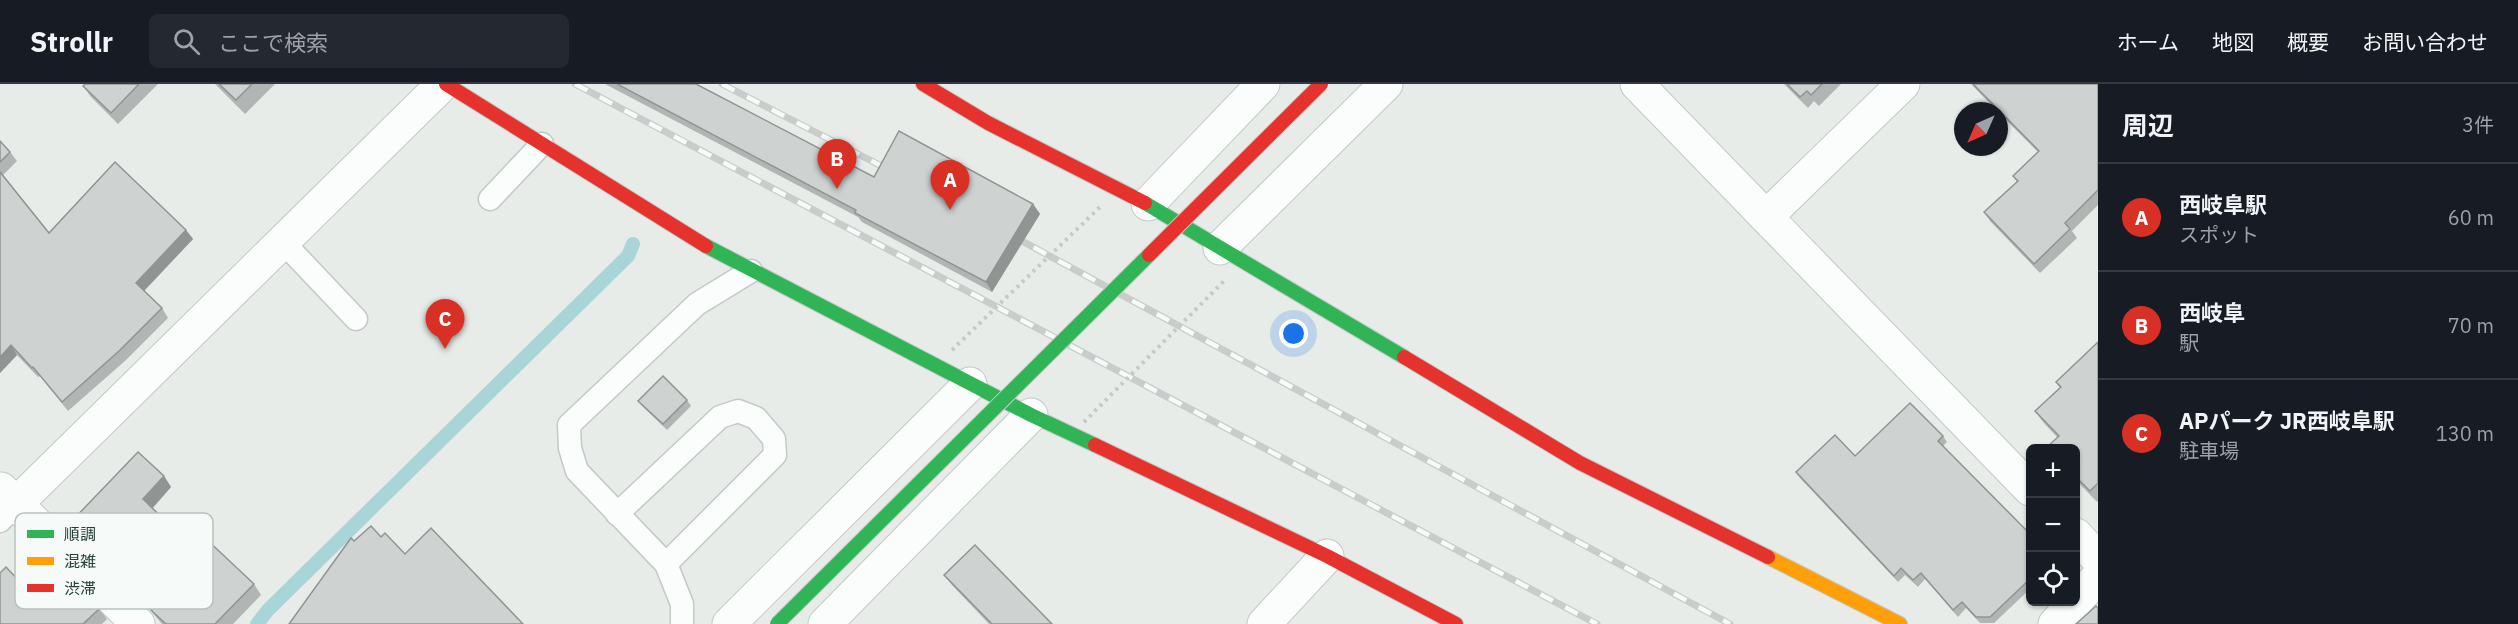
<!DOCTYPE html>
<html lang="ja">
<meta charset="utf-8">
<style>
:root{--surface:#171b24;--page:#242831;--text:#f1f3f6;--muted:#9ea1a6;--line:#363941;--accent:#d93025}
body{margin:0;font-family:"IBM Plex Sans","Noto Sans JP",sans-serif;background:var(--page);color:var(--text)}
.controls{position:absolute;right:18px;bottom:18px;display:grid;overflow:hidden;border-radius:9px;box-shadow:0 2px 4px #0004}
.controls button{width:54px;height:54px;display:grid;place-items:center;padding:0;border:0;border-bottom:2px solid var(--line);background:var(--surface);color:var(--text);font:30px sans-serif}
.compass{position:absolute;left:1954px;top:18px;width:54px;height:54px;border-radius:50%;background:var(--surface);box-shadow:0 2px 4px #0004;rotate:225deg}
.you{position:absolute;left:1294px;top:250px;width:21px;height:21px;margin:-15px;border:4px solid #fff;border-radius:50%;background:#1a73e8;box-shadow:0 0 0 9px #1a73e833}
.badge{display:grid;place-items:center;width:39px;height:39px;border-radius:50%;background:var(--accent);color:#fff;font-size:20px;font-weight:700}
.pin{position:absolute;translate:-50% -50px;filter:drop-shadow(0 2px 3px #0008)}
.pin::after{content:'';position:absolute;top:32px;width:21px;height:18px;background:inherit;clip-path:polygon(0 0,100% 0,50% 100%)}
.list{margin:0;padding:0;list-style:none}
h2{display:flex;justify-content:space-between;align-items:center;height:78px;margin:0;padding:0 24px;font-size:26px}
h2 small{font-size:20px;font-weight:400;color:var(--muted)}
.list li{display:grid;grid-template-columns:39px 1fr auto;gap:18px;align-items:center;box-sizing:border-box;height:108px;padding:0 24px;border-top:2px solid var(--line)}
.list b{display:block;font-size:22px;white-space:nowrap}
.list p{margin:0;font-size:20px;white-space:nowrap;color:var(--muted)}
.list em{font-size:20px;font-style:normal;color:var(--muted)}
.icon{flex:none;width:33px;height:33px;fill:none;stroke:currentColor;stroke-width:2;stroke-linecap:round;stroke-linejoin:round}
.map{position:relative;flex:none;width:2098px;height:540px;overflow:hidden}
header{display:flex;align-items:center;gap:36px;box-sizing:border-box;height:84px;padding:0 30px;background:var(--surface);border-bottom:2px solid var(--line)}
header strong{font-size:28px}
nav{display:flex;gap:33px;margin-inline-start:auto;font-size:21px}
.search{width:420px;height:54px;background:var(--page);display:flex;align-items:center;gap:15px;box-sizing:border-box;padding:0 21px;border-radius:9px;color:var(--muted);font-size:22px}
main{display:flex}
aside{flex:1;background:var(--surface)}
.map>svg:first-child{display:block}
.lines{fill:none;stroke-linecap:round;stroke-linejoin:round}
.stream{stroke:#a9d5d9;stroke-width:14}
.lane-casing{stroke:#c4c9c6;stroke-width:25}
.street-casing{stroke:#c4c9c6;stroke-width:35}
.fast-casing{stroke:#c2cac6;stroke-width:16}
.slow-casing{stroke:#c2cac6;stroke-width:16}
.jam-casing{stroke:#c2cac6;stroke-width:16}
.lane{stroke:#fbfcfc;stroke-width:22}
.street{stroke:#fbfcfc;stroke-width:33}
.fast{stroke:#30b455;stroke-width:14}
.slow{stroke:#ff9f0a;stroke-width:14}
.jam{stroke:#e5322d;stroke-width:14}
.rail-casing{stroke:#c8ccca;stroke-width:7}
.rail{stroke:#f6faf8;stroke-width:4.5;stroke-dasharray:14;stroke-linecap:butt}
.fast-bridge-casing{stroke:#c2cac6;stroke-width:16;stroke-linecap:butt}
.jam-bridge-casing{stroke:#c2cac6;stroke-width:16;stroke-linecap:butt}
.path-bridge{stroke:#c3cbc7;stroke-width:4;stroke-dasharray:3 4.5;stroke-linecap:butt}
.fast-bridge{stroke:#30b455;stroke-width:14}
.jam-bridge{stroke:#e5322d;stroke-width:14}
.wall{fill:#b1b5b4}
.shaded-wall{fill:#909492}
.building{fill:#ced3d1;stroke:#909492;stroke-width:1.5}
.key{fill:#f6faf8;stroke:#b7c2be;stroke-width:1.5}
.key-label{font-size:16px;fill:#244037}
</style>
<header>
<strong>Strollr</strong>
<div class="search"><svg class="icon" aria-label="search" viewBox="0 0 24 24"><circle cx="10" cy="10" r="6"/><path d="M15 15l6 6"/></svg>ここで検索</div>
<nav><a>ホーム</a><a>地図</a><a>概要</a><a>お問い合わせ</a></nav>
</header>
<main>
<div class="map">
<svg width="2098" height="540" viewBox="0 0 2098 540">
<rect width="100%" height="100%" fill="#e7ece9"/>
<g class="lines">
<path class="stream" d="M257,540L268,526L628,172L633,160"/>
<g class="lane-casing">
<g id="lane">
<path d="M490,115L542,60"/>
<path d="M283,158L356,235"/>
<path d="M617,430L720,333L738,327L756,334L774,355L775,371L666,480"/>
<path d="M0,437L17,419"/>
<path d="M682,540V520L666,480L577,387L570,364L569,341L697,220L751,187"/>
</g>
</g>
<g class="street-casing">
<g id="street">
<path d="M1637,0L2030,405"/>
<path d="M1148,120L1263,0"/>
<path d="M1766,133L1903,0"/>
<path d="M1220,164L1386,0"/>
<path d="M1,405L138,540"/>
<path d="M17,419L443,0"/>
<path d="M2076,451L2098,475"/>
<path d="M2076,517L2098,493"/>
<path d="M729,540L970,300"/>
<path d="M825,540L1031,331"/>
<path d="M1264,540L1327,472"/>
<path d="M2055,540L2075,518"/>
</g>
</g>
<g class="fast-casing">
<g id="fast">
<path d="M1145,119L1404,273"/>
<path d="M706,162L1031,331L1095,361"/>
</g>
</g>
<g class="slow-casing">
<path id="slow" d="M1768,473L1900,540"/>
</g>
<g class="jam-casing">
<g id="jam">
<path d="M446,0L706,162"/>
<path d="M923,0L988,39L1145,119"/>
<path d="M1404,273L1580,379L1768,473"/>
<path d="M1095,361L1327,472L1456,540"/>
</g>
</g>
<use href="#lane" class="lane"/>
<use href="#street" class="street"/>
<use href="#fast" class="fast"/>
<use href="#slow" class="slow"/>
<use href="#jam" class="jam"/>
<g class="rail-casing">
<g id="rail">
<path d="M575,0L1597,540"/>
<path d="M722,0L895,89"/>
<path d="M1009,150L1730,540"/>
</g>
</g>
<use href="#rail" class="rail"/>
<g class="fast-bridge-casing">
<path id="fast-bridge" d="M777,540L1149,171"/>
</g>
<g class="jam-bridge-casing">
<path id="jam-bridge" d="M1149,171L1321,0"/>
</g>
<g class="path-bridge">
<path d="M952,266L1101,122"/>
<path d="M1084,338L1225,196"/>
</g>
<use href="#fast-bridge" class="fast-bridge"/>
<use href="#jam-bridge" class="jam-bridge"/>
</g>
<g class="wall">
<path d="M85,0H158L118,40L91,13L83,2Z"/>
<path d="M215,0H275L245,30Z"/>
<path d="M605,0H696L874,93L1033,120L1040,130L992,208L862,138L858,133Z"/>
<path d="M1784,0H1841L1819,22L1814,17L1808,24Z"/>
<path d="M1971,0H2098V121L2072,147L2077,154L2040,189L1990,137L1984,128L2017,98L2013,92L2038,68L1999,29V27H1997Z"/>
<path d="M0,57L10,68L17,77L3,91L49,149L186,146L193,155L144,207L162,224L168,234L126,276L68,327L40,292L38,293L17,271L0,289Z"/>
<path d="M2098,258V417L2097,418L2076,396V364L2057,353L2043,338L2035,327L2060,304L2056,298Z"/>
<path d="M687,316L691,322L667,346L643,323L638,317Z"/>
<path d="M1943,352L1947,358L1943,362L2031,451V504L1994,539H1980L1966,524L1958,533L1925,495L1918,503L1905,491L1898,498L1800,394L1796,388L1855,372Z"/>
<path d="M164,392L171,403L152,424L193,464L254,500L261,511L233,540H162L151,527L75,452L68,441Z"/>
<path d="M944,491L1052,540H989L952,501Z"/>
<path d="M36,515L99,525L107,535L102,540H0Z"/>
</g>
<g class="shaded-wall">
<path d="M1033,120L1040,130L992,208L986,198Z"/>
<path d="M186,146L193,155L143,208L136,199Z"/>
<path d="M11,261L17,271L0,289V273Z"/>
<path d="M164,392L171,403L151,426L143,415Z"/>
</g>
<g class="building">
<path d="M85,0H139L111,29L83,2Z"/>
<path d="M219,0H252L236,16Z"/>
<path d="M617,0H696L874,93L899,47L1033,120L986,198L855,129L856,126Z"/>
<path d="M1787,0H1822L1811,11L1807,7L1800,13Z"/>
<path d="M1973,0H2098V106L2065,139L2070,145L2034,180L1984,128L2018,97L2013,92L2039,67Z"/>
<path d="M0,57L10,68L0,78Z"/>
<path d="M115,78L186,146L136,199L162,224L119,267L62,318L33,283L32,284L11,261L0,273V88L49,149Z"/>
<path d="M2098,258V399L2090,407L2076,393V364H2048L2047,363L2059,352L2035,327L2061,303L2056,298Z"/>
<path d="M663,292L687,316L663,340L638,317Z"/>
<path d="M1910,319L1943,352L1938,357L2031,451V494L1990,533H1976L1962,518L1953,526L1921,489L1913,496L1901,484L1894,492L1796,388L1835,351L1855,372Z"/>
<path d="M138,368L164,392L143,415L193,464L203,452L254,500L215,540H166L153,528L144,516L68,441Z"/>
<path d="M371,442L381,453L385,449L405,470L431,444L523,540H289L351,454L354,457Z"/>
<path d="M975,461L1052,540H992L944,491Z"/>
<path d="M6,483L36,515L64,490L99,525L83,540H0V489Z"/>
<path d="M2096,522L2098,524V540H2076Z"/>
</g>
<rect x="15" y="429" width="198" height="96" rx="9" class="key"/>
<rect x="27" y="446" width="27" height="8" fill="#30b455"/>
<rect x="27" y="473" width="27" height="8" fill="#ff9f0a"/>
<rect x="27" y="500" width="27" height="8" fill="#e5322d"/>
<g class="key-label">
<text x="64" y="456">順調</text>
<text x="64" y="483">混雑</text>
<text x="64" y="510">渋滞</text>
</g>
</svg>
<div class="controls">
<button>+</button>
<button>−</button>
<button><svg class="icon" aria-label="locate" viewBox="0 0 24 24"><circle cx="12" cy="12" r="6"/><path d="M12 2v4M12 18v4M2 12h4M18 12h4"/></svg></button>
</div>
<svg class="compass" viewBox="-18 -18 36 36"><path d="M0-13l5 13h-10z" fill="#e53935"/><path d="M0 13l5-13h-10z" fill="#9ea1a6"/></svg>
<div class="you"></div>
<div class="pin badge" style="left:950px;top:126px">A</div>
<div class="pin badge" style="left:837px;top:105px">B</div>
<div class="pin badge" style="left:445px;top:265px">C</div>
</div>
<aside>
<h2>周辺<small>3件</small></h2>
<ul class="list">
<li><span class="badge">A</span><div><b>西岐阜駅</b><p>スポット</p></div><em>60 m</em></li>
<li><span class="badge">B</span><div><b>西岐阜</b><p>駅</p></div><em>70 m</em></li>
<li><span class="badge">C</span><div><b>APパーク JR西岐阜駅</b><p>駐車場</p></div><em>130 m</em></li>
</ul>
</aside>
</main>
